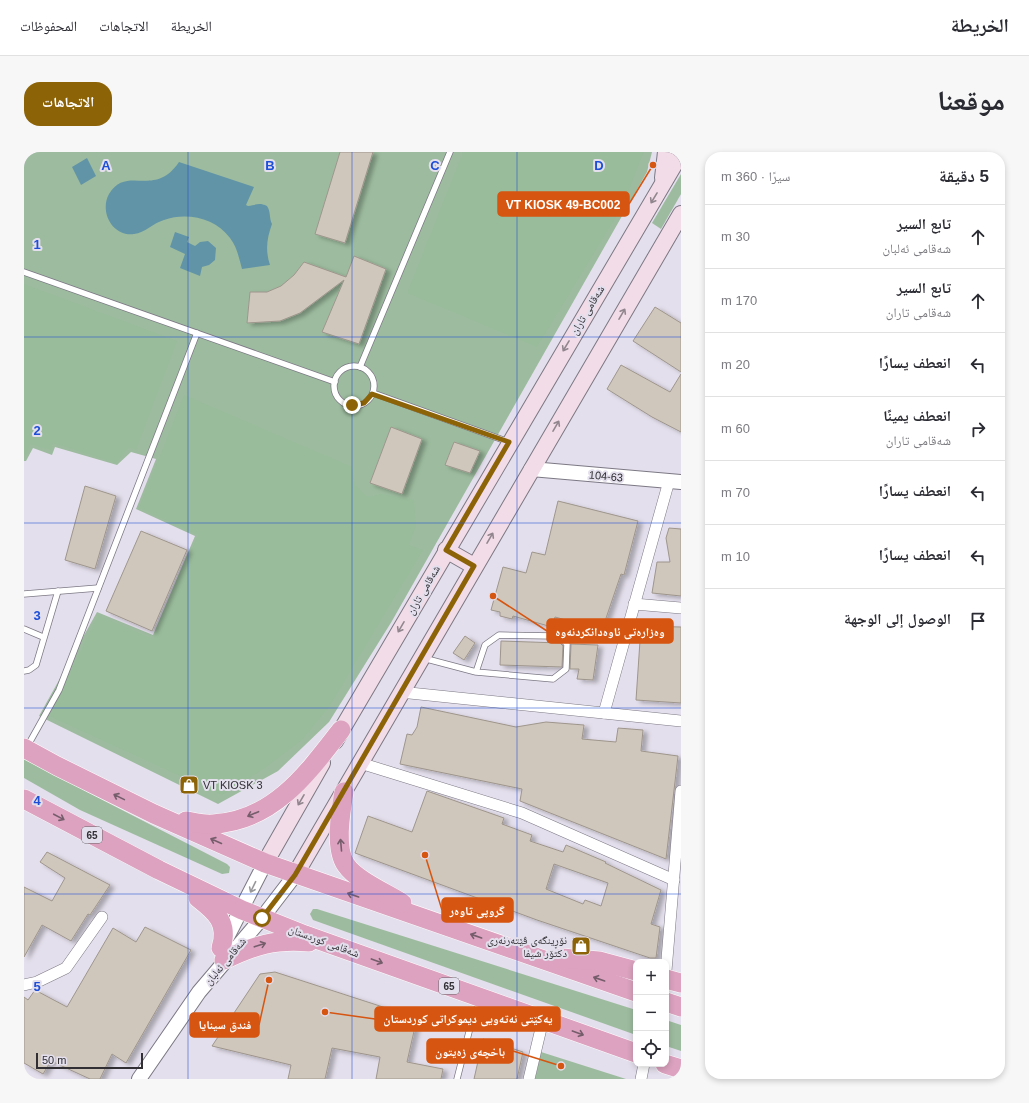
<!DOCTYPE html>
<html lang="ar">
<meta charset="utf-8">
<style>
:root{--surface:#fff;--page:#f7f7f7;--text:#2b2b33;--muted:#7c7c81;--line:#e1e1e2;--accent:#8d6307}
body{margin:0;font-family:Helvetica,"Noto Naskh Arabic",sans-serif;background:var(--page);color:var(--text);direction:rtl}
.controls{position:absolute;right:12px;bottom:12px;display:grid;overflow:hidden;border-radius:8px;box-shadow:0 2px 6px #0003}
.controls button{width:36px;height:36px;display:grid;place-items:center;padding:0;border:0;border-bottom:1px solid var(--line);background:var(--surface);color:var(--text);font:20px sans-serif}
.scale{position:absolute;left:12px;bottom:10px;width:107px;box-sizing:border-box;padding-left:4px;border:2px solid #312f34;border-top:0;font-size:11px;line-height:14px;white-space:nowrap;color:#312f34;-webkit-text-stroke:3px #e4dfec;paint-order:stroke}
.stop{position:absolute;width:12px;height:12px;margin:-9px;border:3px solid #8d6307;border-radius:50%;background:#fff}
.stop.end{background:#8d6307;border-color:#fff;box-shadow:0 1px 4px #0008}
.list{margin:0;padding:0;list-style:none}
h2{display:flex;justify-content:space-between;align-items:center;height:52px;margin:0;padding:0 16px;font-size:17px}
h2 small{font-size:13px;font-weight:400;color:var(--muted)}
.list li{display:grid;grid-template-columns:26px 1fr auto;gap:12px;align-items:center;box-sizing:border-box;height:64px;padding:0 16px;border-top:1px solid var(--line)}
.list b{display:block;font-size:15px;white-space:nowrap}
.list p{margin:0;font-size:13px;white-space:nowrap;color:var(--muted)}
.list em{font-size:13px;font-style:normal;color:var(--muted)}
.icon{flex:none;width:22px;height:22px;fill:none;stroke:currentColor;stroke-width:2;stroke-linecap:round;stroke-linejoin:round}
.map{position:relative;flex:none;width:657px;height:927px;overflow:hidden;direction:ltr;border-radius:16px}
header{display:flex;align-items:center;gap:24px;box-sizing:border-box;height:56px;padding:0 20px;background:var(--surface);border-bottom:1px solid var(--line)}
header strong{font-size:19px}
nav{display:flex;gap:22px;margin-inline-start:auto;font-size:14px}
.intro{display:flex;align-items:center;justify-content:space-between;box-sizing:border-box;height:96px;padding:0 24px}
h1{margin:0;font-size:28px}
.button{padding:10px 18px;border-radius:16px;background:var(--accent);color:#fff;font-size:14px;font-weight:700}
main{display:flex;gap:24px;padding:0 24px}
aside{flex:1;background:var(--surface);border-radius:16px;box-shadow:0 2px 6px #0003}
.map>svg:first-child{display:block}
.green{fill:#9dbc9f}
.forest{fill:#99bc9b}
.water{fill:#6294a7}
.building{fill:#cfc6bc;stroke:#9e968c;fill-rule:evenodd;filter:url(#shadow)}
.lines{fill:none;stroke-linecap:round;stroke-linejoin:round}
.service-casing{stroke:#7c7884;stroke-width:7}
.minor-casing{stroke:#7c7884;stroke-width:12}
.tertiary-casing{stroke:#7c7884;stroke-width:16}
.secondary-casing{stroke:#7c7884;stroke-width:18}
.trunk-casing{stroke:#fff;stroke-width:20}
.service{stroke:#fff;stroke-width:5.5}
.minor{stroke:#fff;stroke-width:11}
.tertiary{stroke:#fff;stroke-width:14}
.secondary{stroke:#f2dce7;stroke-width:16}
.trunk{stroke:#dca2bf;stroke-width:19}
.oneway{stroke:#92868e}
.oneway2{stroke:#755d6c}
.oneway3{stroke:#98979a}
.route{stroke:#8d6307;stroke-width:5}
.grid{fill:none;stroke:#1d4ed8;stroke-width:1;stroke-opacity:0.55}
.labels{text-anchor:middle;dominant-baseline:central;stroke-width:4;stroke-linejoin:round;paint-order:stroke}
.shield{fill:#e4dfec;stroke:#67646b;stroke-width:1}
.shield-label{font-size:10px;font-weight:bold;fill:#312f34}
.street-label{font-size:11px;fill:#312f34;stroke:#e4dfec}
.poi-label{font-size:11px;fill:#312f34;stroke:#e4dfec;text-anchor:start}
.grid-label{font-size:13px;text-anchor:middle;font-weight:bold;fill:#1d4ed8;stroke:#e4dfec;stroke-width:4;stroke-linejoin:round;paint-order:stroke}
.leader{fill:none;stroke:#d65510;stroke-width:1.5}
.callout-dot{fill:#d65510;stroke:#e4dfec;stroke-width:1.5}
.callout{fill:#d65510;stroke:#d65510;stroke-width:1.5}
.callout-label{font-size:12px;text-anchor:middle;font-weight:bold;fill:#fff}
</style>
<header>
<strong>الخريطة</strong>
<nav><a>الخريطة</a><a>الاتجاهات</a><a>المحفوظات</a></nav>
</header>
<div class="intro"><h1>موقعنا</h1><a class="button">الاتجاهات</a></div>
<main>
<aside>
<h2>5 دقيقة<small>سيرًا · 360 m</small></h2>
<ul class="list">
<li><svg class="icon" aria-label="ahead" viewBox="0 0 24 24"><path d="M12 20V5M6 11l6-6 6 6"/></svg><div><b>تابع السير</b><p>شەقامی ئەلبان</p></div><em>30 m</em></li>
<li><svg class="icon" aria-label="ahead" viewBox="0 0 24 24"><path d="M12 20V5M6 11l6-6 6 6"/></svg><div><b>تابع السير</b><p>شەقامی تاران</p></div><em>170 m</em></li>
<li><svg class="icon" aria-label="left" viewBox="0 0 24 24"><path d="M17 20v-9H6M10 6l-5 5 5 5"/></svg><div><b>انعطف يسارًا</b></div><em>20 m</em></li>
<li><svg class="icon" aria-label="right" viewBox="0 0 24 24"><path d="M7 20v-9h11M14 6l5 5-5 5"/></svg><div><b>انعطف يمينًا</b><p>شەقامی تاران</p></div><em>60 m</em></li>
<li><svg class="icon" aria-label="left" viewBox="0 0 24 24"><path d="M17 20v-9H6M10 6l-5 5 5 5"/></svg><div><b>انعطف يسارًا</b></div><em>70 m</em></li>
<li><svg class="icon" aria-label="left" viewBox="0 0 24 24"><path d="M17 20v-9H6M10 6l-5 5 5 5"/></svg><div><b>انعطف يسارًا</b></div><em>10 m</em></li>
<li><svg class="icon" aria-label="arrive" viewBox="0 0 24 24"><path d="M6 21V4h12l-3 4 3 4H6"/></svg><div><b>الوصول إلى الوجهة</b></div></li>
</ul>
</aside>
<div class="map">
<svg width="657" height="927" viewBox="0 0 657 927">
<defs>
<filter id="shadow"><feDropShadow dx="4.5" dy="2.5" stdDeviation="2" flood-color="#0004"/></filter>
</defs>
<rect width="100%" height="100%" fill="#e4dfec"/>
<g class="green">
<path d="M0,0H628L623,20L368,469L305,570L254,619L194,652L15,564L73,460L129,483L171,384L112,357L132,307L107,300L93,313L31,295L28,303L9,296L2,309H0Z"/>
<path d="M657,22V42L637,77L628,71Z"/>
<path d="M0,603L63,640L203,712L206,715L205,721L198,722L56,658L0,626Z"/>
<path d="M293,757L612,858V883L289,768L286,762L289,757Z"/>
<path d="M642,868L657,873V899L642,894Z"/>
<path d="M517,900L602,927H511Z"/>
</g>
<g class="forest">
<path d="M439,0H620L598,55L513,195L383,141Z"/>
<path d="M0,132L153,189L112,298L105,295L92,311L29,291L27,298L6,292L2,303L0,302Z"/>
<path d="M160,243L328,315L331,333L343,345L357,342L390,348L392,374L385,393L399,398L305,555L278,588L238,618L198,643L25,564L74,463L129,487L174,383L115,356Z"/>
</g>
<g class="water">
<path d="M63,6L72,24L57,33L48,15Z"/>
<path d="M155,10L230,35L222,53L224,54C232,53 235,50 243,54C247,60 245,66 248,72C243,86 241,98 246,113L218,117C215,106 213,95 206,86C191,66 163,60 140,68C129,71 121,81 110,82C89,85 75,60 85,42C103,12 130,47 155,10Z"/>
<path d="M151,80L165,85L163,90L171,94L176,90L184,89L192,96L191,108L185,113L178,115L176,124L156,116L161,102L146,95Z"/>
</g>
<g class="building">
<path d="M316,0H349L321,91L291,82Z"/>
<path d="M330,104L362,117L335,192L298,180L320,128L276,161L256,169L223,171L226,140H243L257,134L270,123L280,110L322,125Z"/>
<path d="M631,155L657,171V220L609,189Z"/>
<path d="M597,213L646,240L657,222V280L628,265L583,237Z"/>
<path d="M367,275L398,287L378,342L346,331Z"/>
<path d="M430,290L456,299L446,321L421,313Z"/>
<path d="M61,334L92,344L71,417L41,408Z"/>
<path d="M534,349L614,369L600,423L597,422L578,478L531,465L528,475L489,464L488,467L476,464V460L467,458L479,415L502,421L508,400L521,403Z"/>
<path d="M645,376L657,377V444L628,441L633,410H646L642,386Z"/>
<path d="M117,379L163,398L128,479L82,459Z"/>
<path d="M617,474L657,475V551L612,548Z"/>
<path d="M441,484L451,491L440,508L429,501Z"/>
<path d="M477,489L536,491L539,494L538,515L476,513Z"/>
<path d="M547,492L574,493L569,528L553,527L555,517H546Z"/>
<path d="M397,555L492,575L522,570L560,573L558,587L592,590L594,576L619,578L617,599L654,604L642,707L496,649L498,637L376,612L383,582L388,583L393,575Z"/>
<path d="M403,639L480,666L478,672L508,683L506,689L539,700L542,693L582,710L581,711L637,738L627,772L636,775L632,806H626L513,768L331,701L344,664L388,680ZM530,712L584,731L577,754L561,748L559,752L522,737Z"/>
<path d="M23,700L86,733L66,763L64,762L47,789L18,773L0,805V735L28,749L41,726L16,710Z"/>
<path d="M121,775L167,798L102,911L88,902L76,927H66L27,909L19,922L0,911V845L4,848L11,838L43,855L89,776L112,790Z"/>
<path d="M251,820L393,866L383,910L419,917L417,927H352L356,905L308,896L301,927H264L267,913L188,894L236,822Z"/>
<path d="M459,887L499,900L493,927H450Z"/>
</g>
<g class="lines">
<g class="service-casing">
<g id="service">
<path d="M0,120L311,230"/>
<circle cx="330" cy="234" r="20"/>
<path d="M336,215L426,0"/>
<path d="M349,241L485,290"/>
<path d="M0,442L74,436"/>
<path d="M0,477L19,485"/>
<path d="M399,506L452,520L529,527L542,517L543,492L537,486L530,484L475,483L461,493L452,520"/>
<path d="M0,519L5,518L12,513L34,439"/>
<path d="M3,595L35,538L173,181"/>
<path d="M433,927L447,872L456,848"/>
</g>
</g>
<g class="minor-casing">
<g id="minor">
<path d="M610,452L657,456"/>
<path d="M376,540L657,569"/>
<path d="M580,561L645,329"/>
<path d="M336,611L498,661L650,728"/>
<path d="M642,819L657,639"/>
<path d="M0,833L13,830L42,816L78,765"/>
<path d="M505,927L519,868"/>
<path d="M617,927L620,912"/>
</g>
</g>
<g class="tertiary-casing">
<g id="tertiary">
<path d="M507,317L657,330"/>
<path d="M199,793L241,711"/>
<path d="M115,927L175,840L238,766L271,723"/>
</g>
</g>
<g class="secondary-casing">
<g id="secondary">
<path d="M639,26L642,0"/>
<path d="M422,398L450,414"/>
<path d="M311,589L657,1"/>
<path d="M241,711L298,611"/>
<path d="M271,723L657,62"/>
</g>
</g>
<g class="trunk-casing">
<g id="trunk">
<path d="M0,596L33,614L130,662L241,711L612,840"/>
<path d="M320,640C317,659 310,696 322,713C332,728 362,741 378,751"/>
<path d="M0,647L135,718L218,758L281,783L612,901"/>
<path d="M162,669C170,670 180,673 189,672C249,669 283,622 317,578"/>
<path d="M174,746C192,760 205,771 197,796"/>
<path d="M537,806L575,809L612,819"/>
<path d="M200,808C231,793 251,787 285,790"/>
<path d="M642,827L657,831"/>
<path d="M642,850L657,855"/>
<path d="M641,912L657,917"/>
</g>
</g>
<use href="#service" class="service"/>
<use href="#minor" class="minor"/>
<use href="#tertiary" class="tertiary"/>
<use href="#secondary" class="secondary"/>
<use href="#trunk" class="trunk"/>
</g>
<defs><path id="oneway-shaft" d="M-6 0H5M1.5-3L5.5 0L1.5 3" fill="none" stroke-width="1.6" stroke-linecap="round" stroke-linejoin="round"/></defs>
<g class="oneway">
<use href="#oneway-shaft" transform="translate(630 46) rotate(121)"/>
<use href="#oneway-shaft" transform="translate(598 162) rotate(-60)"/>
<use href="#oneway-shaft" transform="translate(542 194) rotate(121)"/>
<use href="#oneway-shaft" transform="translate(532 274) rotate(-60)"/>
<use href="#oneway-shaft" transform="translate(466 386) rotate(-60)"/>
<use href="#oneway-shaft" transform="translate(377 475) rotate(120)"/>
<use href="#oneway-shaft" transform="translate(277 648) rotate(120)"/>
</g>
<g class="oneway2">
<use href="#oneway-shaft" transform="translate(95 645) rotate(-154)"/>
<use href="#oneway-shaft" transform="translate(229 662) rotate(157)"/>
<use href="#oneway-shaft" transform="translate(35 665) rotate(28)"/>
<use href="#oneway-shaft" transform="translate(192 689) rotate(-156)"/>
<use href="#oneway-shaft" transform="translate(317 693) rotate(-95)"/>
<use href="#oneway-shaft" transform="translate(329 743) rotate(-161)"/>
<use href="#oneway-shaft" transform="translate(452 784) rotate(-161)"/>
<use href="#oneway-shaft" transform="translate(236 793) rotate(-18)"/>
<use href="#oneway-shaft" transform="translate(353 809) rotate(20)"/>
<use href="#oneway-shaft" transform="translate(575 827) rotate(-161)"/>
<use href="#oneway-shaft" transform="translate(554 881) rotate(20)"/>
</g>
<use class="oneway3" href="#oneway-shaft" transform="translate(229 735) rotate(116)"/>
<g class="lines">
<path class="route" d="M238,766L271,723L450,414L422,398L485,290L348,242L340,251L328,253"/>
</g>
<path class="grid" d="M164,0V927M328,0V927M493,0V927M0,185H657M0,371H657M0,556H657M0,742H657"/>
<defs>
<g id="shop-square" transform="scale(1)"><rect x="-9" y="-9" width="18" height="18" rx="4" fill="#8d6307" stroke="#e4dfec"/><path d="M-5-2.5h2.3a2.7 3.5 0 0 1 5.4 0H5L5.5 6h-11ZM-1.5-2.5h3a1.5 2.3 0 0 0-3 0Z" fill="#fff"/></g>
</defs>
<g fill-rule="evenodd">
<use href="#shop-square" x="165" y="633"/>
<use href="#shop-square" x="557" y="794"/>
</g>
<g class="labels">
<g class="shield">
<rect x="58" y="675" width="20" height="16" rx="3"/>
<rect x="415" y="826" width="20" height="16" rx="3"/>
</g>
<g class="shield-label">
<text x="68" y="683">65</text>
<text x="425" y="834">65</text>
</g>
<g class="street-label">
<text transform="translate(563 158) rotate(-59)">شەقامی تاران</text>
<text transform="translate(582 324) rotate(5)">104-63</text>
<text transform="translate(399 438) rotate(-60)">شەقامی تاران</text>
<text transform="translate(300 789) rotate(20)">شەقامی کوردستان</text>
<text transform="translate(201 809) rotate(-50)">شەقامی ئەلبان</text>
</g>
<g class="poi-label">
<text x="179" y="633">VT KIOSK 3</text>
<text x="543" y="788" text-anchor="end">نۆڕینگەی ڤێتەرنەری<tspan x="543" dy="13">دکتۆر شیفا</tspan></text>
</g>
</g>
<g class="grid-label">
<text x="82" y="18">A</text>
<text x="246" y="18">B</text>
<text x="411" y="18">C</text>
<text x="575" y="18">D</text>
<text x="13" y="97">1</text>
<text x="13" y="283">2</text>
<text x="13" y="468">3</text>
<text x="13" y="653">4</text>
<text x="13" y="839">5</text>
</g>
<path class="leader" d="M629 13L605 52M469 444L523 479M401 703L418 758M301 860L351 867M245 828L235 873M537 914L489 899"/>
<g class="callout-dot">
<circle cx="629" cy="13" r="4"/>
<circle cx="469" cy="444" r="4"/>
<circle cx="401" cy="703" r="4"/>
<circle cx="301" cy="860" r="4"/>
<circle cx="245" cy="828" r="4"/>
<circle cx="537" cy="914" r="4"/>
</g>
<g class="callout">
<rect x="474" y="40" width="131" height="24" rx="4"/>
<rect x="523" y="467" width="126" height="24" rx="4"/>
<rect x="418" y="746" width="71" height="24" rx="4"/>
<rect x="351" y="855" width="185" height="24" rx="4"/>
<rect x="166" y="861" width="69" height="24" rx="4"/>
<rect x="403" y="887" width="86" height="24" rx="4"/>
</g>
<g class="callout-label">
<text x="539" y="57">VT KIOSK 49-BC002</text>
<text x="586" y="484">وەزارەتی ئاوەدانکردنەوە</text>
<text x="453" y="763">گروپی تاوەر</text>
<text x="444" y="871">یه‌كێتی نه‌ته‌ویی دیموكراتی كوردستان</text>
<text x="201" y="877">فندق سينايا</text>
<text x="446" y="904">باخچەی زەیتون</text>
</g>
</svg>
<div class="controls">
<button>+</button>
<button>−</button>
<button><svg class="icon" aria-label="locate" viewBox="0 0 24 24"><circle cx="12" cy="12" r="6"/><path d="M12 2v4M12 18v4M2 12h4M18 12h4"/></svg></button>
</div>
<div class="scale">50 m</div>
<div class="stop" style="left:238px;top:766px"></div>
<div class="stop end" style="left:328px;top:253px"></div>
</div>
</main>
